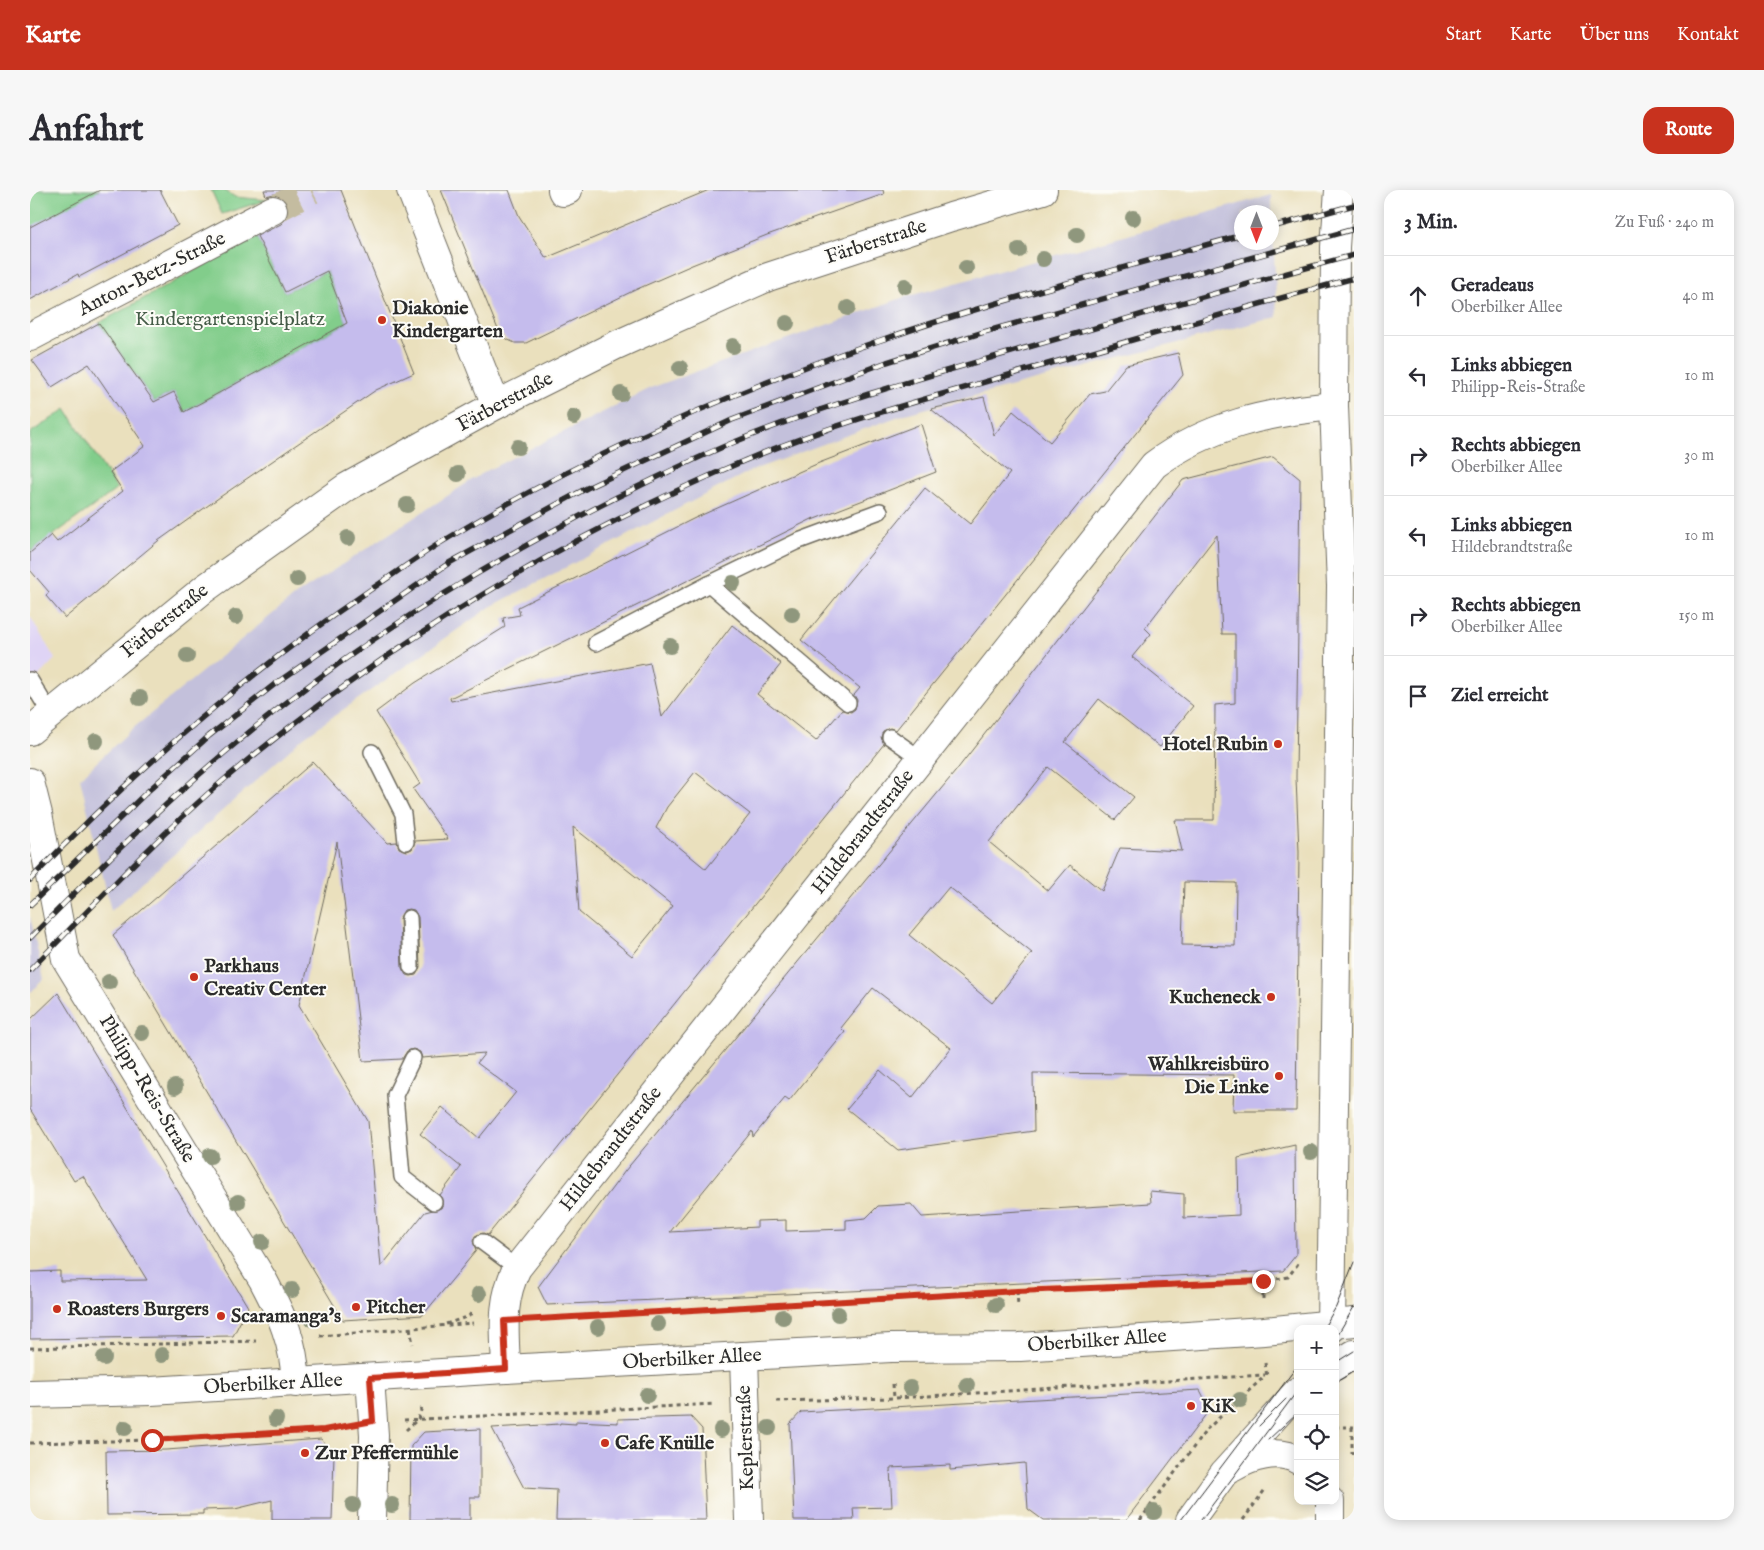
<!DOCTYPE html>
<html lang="de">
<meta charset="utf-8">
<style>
:root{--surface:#fff;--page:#f7f7f7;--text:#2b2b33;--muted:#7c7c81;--line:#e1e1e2;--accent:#c8321e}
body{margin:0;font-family:"IM FELL English",serif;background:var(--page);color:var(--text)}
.controls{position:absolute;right:15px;bottom:15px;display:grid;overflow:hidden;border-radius:10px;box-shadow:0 2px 12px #0003}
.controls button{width:45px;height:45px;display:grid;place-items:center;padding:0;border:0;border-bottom:1px solid var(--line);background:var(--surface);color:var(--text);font:25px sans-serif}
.compass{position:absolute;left:1204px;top:15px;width:45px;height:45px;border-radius:50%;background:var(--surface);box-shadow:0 2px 12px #0003;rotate:180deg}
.stop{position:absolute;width:15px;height:15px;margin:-11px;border:4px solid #c8321e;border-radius:50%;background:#fff}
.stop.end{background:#c8321e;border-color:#fff;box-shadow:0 1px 5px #0008}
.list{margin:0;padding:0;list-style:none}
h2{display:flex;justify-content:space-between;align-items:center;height:65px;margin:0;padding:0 20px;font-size:21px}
h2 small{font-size:16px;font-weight:400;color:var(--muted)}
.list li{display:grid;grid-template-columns:32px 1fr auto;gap:15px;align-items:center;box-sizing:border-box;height:80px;padding:0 20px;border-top:1px solid var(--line)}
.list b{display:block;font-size:19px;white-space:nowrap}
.list p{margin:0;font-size:16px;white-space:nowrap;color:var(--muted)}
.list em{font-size:16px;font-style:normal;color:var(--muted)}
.icon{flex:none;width:28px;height:28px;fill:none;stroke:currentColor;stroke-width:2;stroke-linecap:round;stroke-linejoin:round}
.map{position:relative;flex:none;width:1324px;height:1330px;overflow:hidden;border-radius:15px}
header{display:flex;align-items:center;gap:30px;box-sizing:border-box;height:70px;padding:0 25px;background:var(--accent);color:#fff}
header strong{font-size:24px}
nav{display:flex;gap:28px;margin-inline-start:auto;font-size:18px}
.intro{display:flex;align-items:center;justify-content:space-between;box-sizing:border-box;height:120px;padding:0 30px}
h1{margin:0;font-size:35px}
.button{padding:12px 22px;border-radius:15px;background:var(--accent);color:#fff;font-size:18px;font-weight:700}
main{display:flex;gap:30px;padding:0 30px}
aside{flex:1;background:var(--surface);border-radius:15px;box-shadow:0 2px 12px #0003}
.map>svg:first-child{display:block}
.built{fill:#dfd4f5}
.industrial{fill:#c3c0db}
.green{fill:#82cd8b;stroke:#567c5b}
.building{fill:#c5bced;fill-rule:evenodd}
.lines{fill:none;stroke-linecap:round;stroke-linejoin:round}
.minor-tunnel{stroke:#c4bca0;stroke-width:28;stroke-dasharray:28 14;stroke-linecap:butt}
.service-casing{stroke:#6e6a5e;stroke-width:18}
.minor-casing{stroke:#6e6a5e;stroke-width:30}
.secondary-casing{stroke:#6e6a5e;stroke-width:30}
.primary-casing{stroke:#6e6a5e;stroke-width:30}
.path{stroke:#6e6a5e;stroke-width:3;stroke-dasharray:4 4;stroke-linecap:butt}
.service{stroke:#fff;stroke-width:15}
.minor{stroke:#fff;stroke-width:28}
.secondary{stroke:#fff;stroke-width:28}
.primary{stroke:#fff;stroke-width:28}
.tram{stroke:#2b2b2b;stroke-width:1}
.rail-casing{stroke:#2b2b2b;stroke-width:5.5}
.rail{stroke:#fdfcf7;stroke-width:4;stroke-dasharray:11;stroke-linecap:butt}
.tree{fill:#8f977d}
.route{stroke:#c8321e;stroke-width:6}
.poi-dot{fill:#c8321e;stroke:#fdfcf7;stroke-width:2}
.labels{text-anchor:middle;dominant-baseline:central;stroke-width:4;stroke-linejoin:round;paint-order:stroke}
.street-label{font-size:20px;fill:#2b2b2b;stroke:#fdfcf7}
.poi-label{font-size:20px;font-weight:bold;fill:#2b2b2b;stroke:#fdfcf7;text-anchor:start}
.park-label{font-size:20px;fill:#455c48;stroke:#fdfcf7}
</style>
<header>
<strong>Karte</strong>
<nav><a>Start</a><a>Karte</a><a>Über uns</a><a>Kontakt</a></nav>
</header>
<div class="intro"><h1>Anfahrt</h1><a class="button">Route</a></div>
<main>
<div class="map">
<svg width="1324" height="1330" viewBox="0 0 1324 1330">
<rect width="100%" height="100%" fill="#fdfcf7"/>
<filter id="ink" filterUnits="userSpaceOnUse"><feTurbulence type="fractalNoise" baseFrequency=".02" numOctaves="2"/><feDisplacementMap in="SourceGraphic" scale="10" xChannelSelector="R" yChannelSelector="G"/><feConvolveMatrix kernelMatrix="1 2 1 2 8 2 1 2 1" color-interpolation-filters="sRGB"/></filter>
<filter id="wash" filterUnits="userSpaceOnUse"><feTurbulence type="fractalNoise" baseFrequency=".0096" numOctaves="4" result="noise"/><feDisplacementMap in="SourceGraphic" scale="20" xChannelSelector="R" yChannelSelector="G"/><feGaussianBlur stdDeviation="1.12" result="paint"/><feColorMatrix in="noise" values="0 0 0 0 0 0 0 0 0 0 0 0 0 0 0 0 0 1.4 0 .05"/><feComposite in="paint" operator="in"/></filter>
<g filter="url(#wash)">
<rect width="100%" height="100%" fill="#eae0bd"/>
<path class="built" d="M0,426L25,469L0,495Z"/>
<g class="industrial">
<path d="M1241,5V22H1212V52H1242V23L1247,127L875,224L720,281L460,417L274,547L81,721L50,588L101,540L267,404L454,282L623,197L872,108Z"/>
<path d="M0,726L14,789L0,803Z"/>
</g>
<g class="green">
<path d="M0,0H70L0,56Z"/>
<path d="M181,0H194L205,7L237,10L192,24Z"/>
<path d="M227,46L255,102L297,81L317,133L154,222L144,202L124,212L69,133Z"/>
<path d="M36,219L87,299L0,362V243Z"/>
</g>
<g id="blocks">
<g class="building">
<path d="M70,0H130L148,35L49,87L48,84L0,110V37Z"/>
<path d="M234,0H311L384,183L346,200L190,307L128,351L35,428L16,406L19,402L0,380V363L21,345L27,352L93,301L80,282L115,256L59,174L22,197L2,170L69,133L124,212L144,202L154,222L317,133L297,81L255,102L227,46L251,34L256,28L259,20L257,12L252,7L244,4L236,6Z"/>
<path d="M411,0H479L489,26L516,68L679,0H853L854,4L737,45L662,75L605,100L496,153H485L476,149L469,142Z"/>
<path d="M1148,163L1153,185L866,540L860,538L853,541L851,547L854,554L458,1045L453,1043L445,1046L443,1051L446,1060L445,1062L393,1125L313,1130L83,745L283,572L357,653L367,652L369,658L377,661L382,659L385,651L418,649L383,599L390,594L346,522L385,493L475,437L473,428L490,425L488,417L665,328L789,273L891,234L906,282L782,330L784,328L420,508L421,511L620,473L632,527L702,435L751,474L727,504L786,551L812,520L821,522L825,519L827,510L824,505L830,498L771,450L895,298L940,334L980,283L901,219L954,207L964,245L983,221L1020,252L1060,204L1075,201L1096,175ZM665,582L720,624L676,679L626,638L637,617ZM543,637L643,716L602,766L549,722ZM307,652L333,871L372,869L377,861L383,859L390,862L392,868L455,863L447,873L486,902L449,948L412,917L390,944L431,977L410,1005L413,1013L411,1018L395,1022L351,1077L338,931L269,815ZM379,719L384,720L388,727L390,777L386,785L381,786L376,785L372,778L370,728L374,720Z"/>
<path d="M1243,267L1270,289L1266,588L1269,662L1266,921H1203L1204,885L1003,883L1004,941L868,960L817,919L850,880L882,908L921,858L843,798L811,838L815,842L759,911L755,908L723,947L722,941L640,1042L727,1037V1031L756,1030V1041L816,1039V1030L836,1028L848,1016L881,1014L892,1027L1121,1013L1120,1001L1154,1004V1028L1209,1025L1208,968L1265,955L1266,1065L1253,1081L517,1115L508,1097L595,981L925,582L1153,290ZM1187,345L1192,444H1205V513L1185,515L1184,630H1145L1152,661L1090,658L1072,701L1040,675L1018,701L959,652L1018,577L1085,630L1104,607L1035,552L1069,509L1130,557L1163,516L1102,467L1121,444L1115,438ZM1154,692L1206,693L1205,756L1152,755ZM919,697L1002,763L962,813L879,745Z"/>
<path d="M28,803L218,1117L203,1146L0,1149V1082L30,1081V1091L117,1090L53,986L44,991L0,919V830Z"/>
<path d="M1170,1200L1180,1219L1096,1330H1013L998,1319L995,1273L920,1280V1275L860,1278L862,1317L823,1318L824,1330H764L760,1234L771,1222Z"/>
<path d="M661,1227L672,1239L676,1330H526L527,1300L494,1298L462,1238L530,1234V1233L546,1234V1231L588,1233V1229Z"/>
<path d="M450,1239V1307H440V1330H380L381,1256L394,1242Z"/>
<path d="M291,1249L304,1264L302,1330H242V1310L205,1319L173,1320V1324L77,1325L76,1261L136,1260Z"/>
</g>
</g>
</g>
<g filter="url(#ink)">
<use href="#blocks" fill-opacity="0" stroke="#6e6a5e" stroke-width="1"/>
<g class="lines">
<path class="minor-tunnel" d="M243,20L282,0"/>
<g class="service-casing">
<g id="service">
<path d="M679,394L818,513"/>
<path d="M566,453L679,394L766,352L850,321"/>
<path d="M0,490L20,523"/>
<path d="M860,547L891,569"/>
<path d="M342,562L373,624L376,652"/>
<path d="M379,728L381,777"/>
<path d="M383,868L365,905L372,987L404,1012"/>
<path d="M452,1052L487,1078"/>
</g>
</g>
<g class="minor-casing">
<g id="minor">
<path d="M381,0L466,215"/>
<path d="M532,0L533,2L538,0"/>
<path d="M0,147L243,20"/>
<path d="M0,541L174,399L317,297L466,215L584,156L738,87L921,27L1013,0"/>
<path d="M0,592L8,624L36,769L233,1090C252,1126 264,1151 266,1193"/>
<path d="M714,1166L719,1330"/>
<path d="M1305,1176L1324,1164"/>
<path d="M476,1179C475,1141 470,1112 487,1078L1124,275C1178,235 1238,222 1304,216"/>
<path d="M340,1188L344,1245L342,1330"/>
<path d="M1202,1278C1220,1267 1248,1258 1268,1270"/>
<path d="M1160,1330L1194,1283L1268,1201"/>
</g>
</g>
<g class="secondary-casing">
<path id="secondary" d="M0,1204L121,1201L476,1179L861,1158L990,1157L1234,1141L1324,1132"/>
</g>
<g class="primary-casing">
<g id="primary">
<path d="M1301,1139L1311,396L1304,216L1305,57L1309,0"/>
<path d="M1300,1330V1311"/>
</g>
</g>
<g class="path">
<path d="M987,1101L988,1116"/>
<path d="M1233,1109V1091L1258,1087L1270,1071"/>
<path d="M507,1129L987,1101L1233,1091"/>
<path d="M416,1134L439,1126L442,1122"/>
<path d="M380,1138L383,1154"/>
<path d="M290,1146L443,1133"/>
<path d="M0,1158L226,1151"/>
<path d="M1235,1173L1237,1187"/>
<path d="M863,1194L864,1208"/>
<path d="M746,1211L864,1208L1235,1185"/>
<path d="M374,1230L685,1214"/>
<path d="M1305,1237H1324"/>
<path d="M1322,1237V1264"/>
<path d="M376,1240L388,1229L392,1217"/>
<path d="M0,1253L122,1250L294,1240L311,1237"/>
<path d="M1110,1330L1177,1239L1235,1186"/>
<path d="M1213,1330L1236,1298"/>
</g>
<use href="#service" class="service"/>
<use href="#minor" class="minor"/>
<use href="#secondary" class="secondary"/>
<use href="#primary" class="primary"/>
<g class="tram">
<path d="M1293,1139L1306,1117L1324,1072"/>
<path d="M1305,1149L1324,1117"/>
<path d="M1305,1173L1324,1161"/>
<path d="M1305,1193L1324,1181"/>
<path d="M1229,1236L1256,1209"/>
<path d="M1238,1250L1268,1222"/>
<path d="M1151,1330L1268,1175"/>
<path d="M1171,1330L1268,1200"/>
</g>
<g class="rail-casing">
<g id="rail">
<path d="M1242,37L1324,15"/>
<path d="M0,690C103,582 216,484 340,400C364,384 386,368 410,353C547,270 697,203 848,151C967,110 1090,79 1212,45"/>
<path d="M0,715L118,601L179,546L245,494L419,373L557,298L702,230L857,172L954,142L1324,39"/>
<path d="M0,748C62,685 125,622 193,564C312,462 447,378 587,307C628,287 669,266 712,249C808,210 909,183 1009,154C1114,124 1218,93 1324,65"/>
<path d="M0,780C67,712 134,639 208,578C362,452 533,347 716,270C806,232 900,208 993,181C1103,150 1213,118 1324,88"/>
</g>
</g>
<use href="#rail" class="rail"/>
</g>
<g class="tree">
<circle cx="1103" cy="28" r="8"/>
<circle cx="1047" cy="45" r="8"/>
<circle cx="989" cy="60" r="8"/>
<circle cx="1013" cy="69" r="8"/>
<circle cx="936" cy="78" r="8"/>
<circle cx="875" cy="96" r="8"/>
<circle cx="818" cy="118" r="8"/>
<circle cx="757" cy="133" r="8"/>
<circle cx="703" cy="156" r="8"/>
<circle cx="650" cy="178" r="8"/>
<circle cx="591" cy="204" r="8"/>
<circle cx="544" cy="227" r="8"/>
<circle cx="488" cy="257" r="8"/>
<circle cx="428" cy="284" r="8"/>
<circle cx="377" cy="315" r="8"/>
<circle cx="318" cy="348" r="8"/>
<circle cx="267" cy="389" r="8"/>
<circle cx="703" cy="393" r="8"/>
<circle cx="762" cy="424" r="8"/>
<circle cx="206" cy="427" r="8"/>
<circle cx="640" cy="456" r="8"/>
<circle cx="157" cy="466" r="8"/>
<circle cx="110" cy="508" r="8"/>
<circle cx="66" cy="551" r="8"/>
<circle cx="79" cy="792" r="8"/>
<circle cx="112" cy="843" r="8"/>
<circle cx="145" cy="897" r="8"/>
<circle cx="1281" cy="962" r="8"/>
<circle cx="180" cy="966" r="8"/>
<circle cx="208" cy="1012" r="8"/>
<circle cx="232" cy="1052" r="8"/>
<circle cx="262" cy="1100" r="8"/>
<circle cx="449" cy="1104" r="8"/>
<circle cx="966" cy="1115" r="8"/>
<circle cx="808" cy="1124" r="8"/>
<circle cx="753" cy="1127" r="8"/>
<circle cx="282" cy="1129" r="8"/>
<circle cx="628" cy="1134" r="8"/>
<circle cx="568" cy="1137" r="8"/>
<circle cx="132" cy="1165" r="8"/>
<circle cx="74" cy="1168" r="8"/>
<circle cx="937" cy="1195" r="8"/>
<circle cx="880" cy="1198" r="8"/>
<circle cx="617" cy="1205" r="8"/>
<circle cx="1210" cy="1210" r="8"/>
<circle cx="246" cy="1229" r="8"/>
<circle cx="95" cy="1238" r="8"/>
<circle cx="739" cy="1238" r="8"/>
<circle cx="691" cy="1240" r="8"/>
<circle cx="323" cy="1315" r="8"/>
<circle cx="362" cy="1315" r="8"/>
<circle cx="1124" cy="1322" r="8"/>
</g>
</g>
<g class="lines" filter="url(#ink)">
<path class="route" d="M122,1250L294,1240L343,1231L340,1188L476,1179L474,1131L987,1101L1233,1091"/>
</g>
<g class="poi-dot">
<circle cx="352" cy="130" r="5"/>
<circle cx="1248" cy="554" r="5"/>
<circle cx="164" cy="787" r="5"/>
<circle cx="1241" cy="807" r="5"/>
<circle cx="1249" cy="886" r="5"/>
<circle cx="326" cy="1117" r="5"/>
<circle cx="27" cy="1119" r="5"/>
<circle cx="191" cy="1126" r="5"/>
<circle cx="1161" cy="1216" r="5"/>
<circle cx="575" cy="1253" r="5"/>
<circle cx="275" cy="1263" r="5"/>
</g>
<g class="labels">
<g class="street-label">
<text transform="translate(846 52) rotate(-18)">Färberstraße</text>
<text transform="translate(122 84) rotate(-27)">Anton-Betz-Straße</text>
<text transform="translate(475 212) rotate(-28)">Färberstraße</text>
<text transform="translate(135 431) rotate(-39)">Färberstraße</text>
<text transform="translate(833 642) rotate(-52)">Hildebrandtstraße</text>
<text transform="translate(117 899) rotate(59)">Philipp-Reis-Straße</text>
<text transform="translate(581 959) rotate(-52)">Hildebrandtstraße</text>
<text transform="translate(1067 1151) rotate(-4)">Oberbilker Allee</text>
<text transform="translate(662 1169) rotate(-3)">Oberbilker Allee</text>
<text transform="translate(243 1194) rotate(-3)">Oberbilker Allee</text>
<text transform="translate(716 1248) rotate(-92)">Keplerstraße</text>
</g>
<g class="poi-label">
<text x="362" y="118">Diakonie<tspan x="362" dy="23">Kindergarten</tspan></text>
<text x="1238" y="554" text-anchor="end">Hotel Rubin</text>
<text x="174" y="776">Parkhaus<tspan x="174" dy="23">Creativ Center</tspan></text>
<text x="1231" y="807" text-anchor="end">Kucheneck</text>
<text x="1239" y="874" text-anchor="end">Wahlkreisbüro<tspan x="1239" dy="23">Die Linke</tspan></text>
<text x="336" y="1117">Pitcher</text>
<text x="37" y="1119">Roasters Burgers</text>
<text x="201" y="1126">Scaramanga's</text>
<text x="1171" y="1216">KiK</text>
<text x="585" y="1253">Cafe Knülle</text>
<text x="285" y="1263">Zur Pfeffermühle</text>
</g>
<g class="park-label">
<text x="200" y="129">Kindergartenspielplatz</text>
</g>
</g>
</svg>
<div class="controls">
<button>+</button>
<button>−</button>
<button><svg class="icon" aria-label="locate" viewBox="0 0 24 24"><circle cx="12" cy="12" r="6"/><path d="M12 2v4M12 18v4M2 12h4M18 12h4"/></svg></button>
<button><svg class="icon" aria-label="layers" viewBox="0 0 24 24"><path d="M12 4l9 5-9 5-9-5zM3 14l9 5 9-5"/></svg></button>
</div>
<svg class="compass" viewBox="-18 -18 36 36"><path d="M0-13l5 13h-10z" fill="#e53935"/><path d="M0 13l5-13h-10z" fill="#7c7c81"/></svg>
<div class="stop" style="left:122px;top:1250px"></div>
<div class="stop end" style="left:1233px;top:1091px"></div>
</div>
<aside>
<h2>3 Min.<small>Zu Fuß · 240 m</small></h2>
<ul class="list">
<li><svg class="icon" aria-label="ahead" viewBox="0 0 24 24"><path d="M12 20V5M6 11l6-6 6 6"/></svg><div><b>Geradeaus</b><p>Oberbilker Allee</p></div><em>40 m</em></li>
<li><svg class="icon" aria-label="left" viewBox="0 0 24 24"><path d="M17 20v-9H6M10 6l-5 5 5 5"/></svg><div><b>Links abbiegen</b><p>Philipp-Reis-Straße</p></div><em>10 m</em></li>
<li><svg class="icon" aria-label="right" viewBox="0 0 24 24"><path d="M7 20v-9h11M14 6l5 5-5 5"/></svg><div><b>Rechts abbiegen</b><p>Oberbilker Allee</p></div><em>30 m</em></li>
<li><svg class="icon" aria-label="left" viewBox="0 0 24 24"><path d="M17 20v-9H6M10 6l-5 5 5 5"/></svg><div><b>Links abbiegen</b><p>Hildebrandtstraße</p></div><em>10 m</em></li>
<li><svg class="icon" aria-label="right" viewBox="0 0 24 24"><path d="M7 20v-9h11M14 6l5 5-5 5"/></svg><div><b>Rechts abbiegen</b><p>Oberbilker Allee</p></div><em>150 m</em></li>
<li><svg class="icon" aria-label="arrive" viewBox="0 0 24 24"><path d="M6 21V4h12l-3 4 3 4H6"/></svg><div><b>Ziel erreicht</b></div></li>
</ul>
</aside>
</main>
